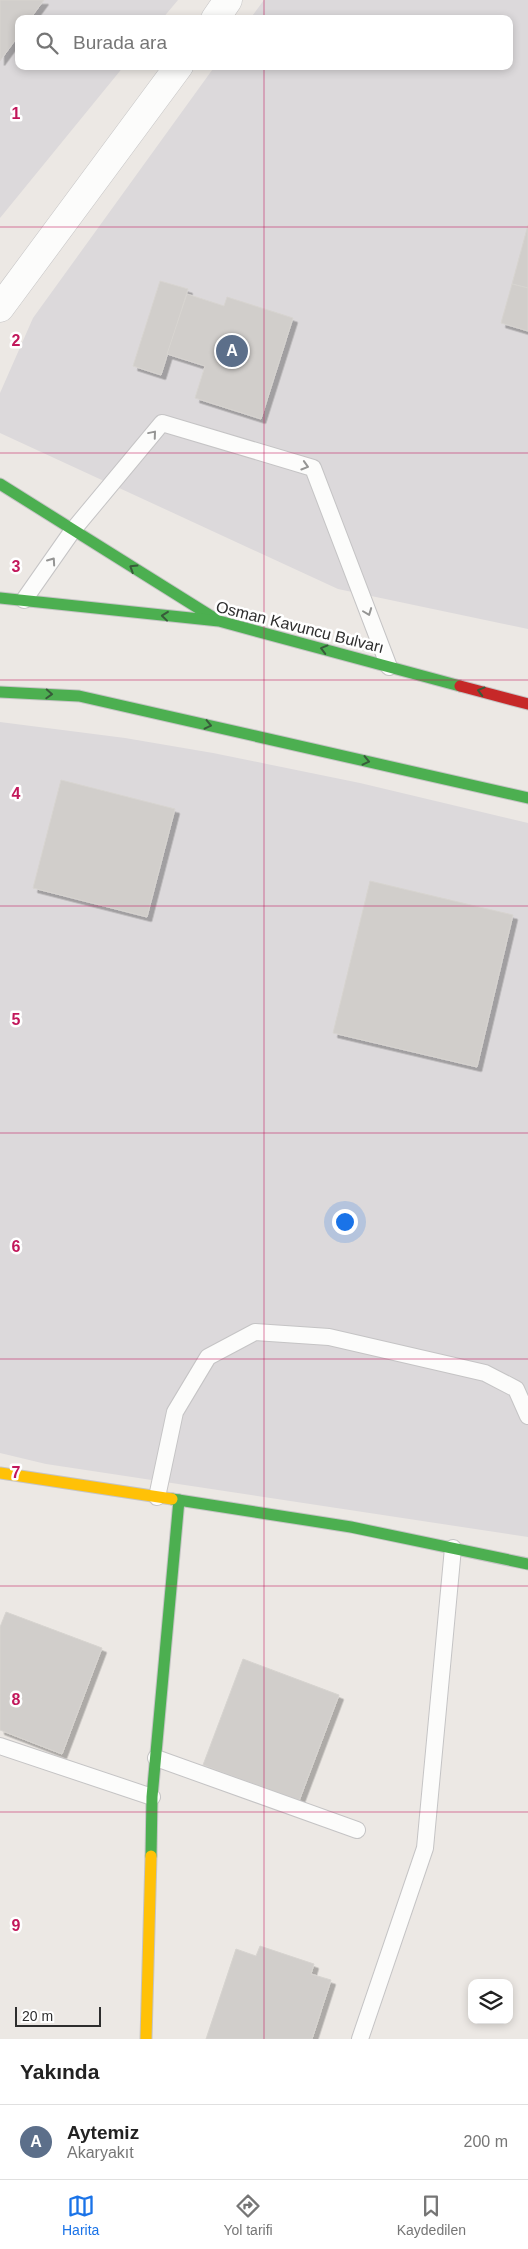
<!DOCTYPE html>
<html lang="tr">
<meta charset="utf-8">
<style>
:root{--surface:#fff;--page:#f6f6f6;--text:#222;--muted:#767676;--line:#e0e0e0;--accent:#1a73e8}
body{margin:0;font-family:Helvetica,sans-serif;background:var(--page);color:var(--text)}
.controls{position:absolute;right:15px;bottom:15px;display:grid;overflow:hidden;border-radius:10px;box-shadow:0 2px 8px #0003}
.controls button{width:45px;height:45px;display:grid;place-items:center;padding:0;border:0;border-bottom:1px solid var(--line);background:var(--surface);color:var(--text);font:25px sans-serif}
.scale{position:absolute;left:15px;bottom:12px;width:86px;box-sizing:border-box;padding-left:5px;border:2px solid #2e2e2e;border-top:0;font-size:14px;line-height:18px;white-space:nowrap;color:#2e2e2e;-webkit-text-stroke:4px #fff;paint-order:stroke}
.you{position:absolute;left:344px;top:1221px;width:18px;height:18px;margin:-12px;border:4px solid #fff;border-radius:50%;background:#1a73e8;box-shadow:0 0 0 8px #1a73e833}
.badge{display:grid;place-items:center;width:32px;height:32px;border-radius:50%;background:var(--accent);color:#fff;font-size:16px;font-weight:700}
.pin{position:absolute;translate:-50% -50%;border:2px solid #fff;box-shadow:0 1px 5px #0006}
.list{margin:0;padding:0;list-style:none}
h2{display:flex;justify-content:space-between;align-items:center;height:65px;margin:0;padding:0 20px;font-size:21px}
h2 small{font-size:16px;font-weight:400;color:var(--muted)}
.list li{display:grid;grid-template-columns:32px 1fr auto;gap:15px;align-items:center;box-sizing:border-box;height:75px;padding:0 20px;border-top:1px solid var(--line)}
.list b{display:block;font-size:19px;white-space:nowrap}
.list p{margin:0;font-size:16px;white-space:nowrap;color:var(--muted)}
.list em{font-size:16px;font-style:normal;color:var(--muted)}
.icon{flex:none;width:28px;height:28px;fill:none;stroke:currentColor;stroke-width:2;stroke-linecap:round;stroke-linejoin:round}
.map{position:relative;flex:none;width:528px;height:2039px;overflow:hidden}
.search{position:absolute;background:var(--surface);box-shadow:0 2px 8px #0003;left:15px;right:15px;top:15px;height:55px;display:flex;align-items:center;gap:12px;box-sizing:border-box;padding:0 18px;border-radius:10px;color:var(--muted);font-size:19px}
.sheet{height:140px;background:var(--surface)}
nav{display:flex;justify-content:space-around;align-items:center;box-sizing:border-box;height:70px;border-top:1px solid var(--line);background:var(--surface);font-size:14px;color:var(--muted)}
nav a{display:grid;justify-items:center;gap:2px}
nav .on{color:var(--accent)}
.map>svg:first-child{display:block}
.industrial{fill:#dcd9db}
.building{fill:#d1cecb;stroke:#d7d4d0;filter:url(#shadow)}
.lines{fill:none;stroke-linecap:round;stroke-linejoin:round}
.lane-casing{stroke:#c5c4c5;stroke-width:18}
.street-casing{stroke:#c5c4c5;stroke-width:29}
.fast-casing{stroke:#c5c4c5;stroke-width:13}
.slow-casing{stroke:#c5c4c5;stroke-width:13}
.jam-casing{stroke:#c5c4c5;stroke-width:13}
.lane{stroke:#fcfcfb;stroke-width:16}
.street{stroke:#fcfcfb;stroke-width:28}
.fast{stroke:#4caf50;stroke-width:11}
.slow{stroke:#ffc107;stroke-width:11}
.jam{stroke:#c62828;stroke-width:11}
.oneway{stroke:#959594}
.oneway2{stroke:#385b3a}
.grid{fill:none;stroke:#c2185b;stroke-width:1;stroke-opacity:0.55}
.labels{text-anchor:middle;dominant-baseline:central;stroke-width:5;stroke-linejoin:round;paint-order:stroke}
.street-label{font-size:16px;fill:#2e2e2e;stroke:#fff}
.grid-label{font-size:16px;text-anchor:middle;font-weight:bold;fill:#c2185b;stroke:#fff;stroke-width:5;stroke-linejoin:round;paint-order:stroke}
</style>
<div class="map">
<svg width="528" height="2039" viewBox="0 0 528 2039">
<defs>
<filter id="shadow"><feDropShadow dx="4.5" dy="4.5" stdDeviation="0" flood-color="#0004"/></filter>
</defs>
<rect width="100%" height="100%" fill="#ece8e4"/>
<g class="industrial">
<path d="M0,0H178L162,19H19V66H124L0,218Z"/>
<path d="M264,0H528V629L338,589L0,433V393L33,318L215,66H509V19H250Z"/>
<path d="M0,722L125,738L213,753L360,783L528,823V1537L46,1464L0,1453Z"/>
</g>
<g class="building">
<path d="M0,0H44L30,19H19V35L0,61Z"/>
<path d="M528,225V288L512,284Z"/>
<path d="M160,281L188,289L161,375L133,366Z"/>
<path d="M512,284L528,288V331L501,323Z"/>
<path d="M187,294L224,306L227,297L293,318L261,419L195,398L205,366L167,354Z"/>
<path d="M61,780L175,809L147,917L33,888Z"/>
<path d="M370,881L513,915L477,1067L333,1033Z"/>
<path d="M6,1612L102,1648L62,1754L0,1730V1627Z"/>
<path d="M243,1659L339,1695L299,1801L203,1765Z"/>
<path d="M260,1946L314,1964L311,1974L331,1980L312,2039H206L236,1949L256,1956Z"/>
</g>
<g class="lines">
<g class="lane-casing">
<g id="lane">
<path d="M24,600L73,530L162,423L313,468L389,667"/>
<path d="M157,1497L175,1412L208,1357L255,1332L329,1337L485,1373L516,1389L528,1416"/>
<path d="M0,1746L152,1797"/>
<path d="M156,1758L357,1830"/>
<path d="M360,2039L425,1848L453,1548"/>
</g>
</g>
<g class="street-casing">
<g id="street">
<path d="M215,19L228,0"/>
<path d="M0,308L179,66"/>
</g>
</g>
<g class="fast-casing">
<g id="fast">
<path d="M0,484L214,618"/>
<path d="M0,598L219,621L460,686"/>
<path d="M0,692L79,696L528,798"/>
<path d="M172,1499L351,1527L528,1564"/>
<path d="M151,1856L152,1797L179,1500"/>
</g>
</g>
<g class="slow-casing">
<g id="slow">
<path d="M0,1473L172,1499"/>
<path d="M146,2039L151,1856"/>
</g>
</g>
<g class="jam-casing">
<path id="jam" d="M460,686L528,704"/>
</g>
<use href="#lane" class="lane"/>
<use href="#street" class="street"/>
<use href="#fast" class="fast"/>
<use href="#slow" class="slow"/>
<use href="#jam" class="jam"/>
</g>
<defs><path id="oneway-chevron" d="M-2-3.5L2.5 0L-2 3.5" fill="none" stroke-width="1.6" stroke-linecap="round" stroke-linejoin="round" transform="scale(1.25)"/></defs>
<g class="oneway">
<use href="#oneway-chevron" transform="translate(153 434) rotate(-50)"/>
<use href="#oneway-chevron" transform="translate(305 466) rotate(17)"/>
<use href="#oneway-chevron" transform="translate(52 561) rotate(-55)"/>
<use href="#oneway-chevron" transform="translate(368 612) rotate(69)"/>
</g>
<g class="oneway2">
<use href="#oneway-chevron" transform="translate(133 568) rotate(-148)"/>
<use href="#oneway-chevron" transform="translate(165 616) rotate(-174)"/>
<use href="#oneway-chevron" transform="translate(324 649) rotate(-165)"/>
<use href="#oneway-chevron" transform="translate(481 691) rotate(-165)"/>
<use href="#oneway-chevron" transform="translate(49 694) rotate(3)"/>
<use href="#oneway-chevron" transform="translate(208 725) rotate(13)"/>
<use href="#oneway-chevron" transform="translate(366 761) rotate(13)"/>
</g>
<path class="grid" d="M264,0V19M264,66V2039M0,227H528M0,453H528M0,680H528M0,906H528M0,1133H528M0,1359H528M0,1586H528M0,1812H528"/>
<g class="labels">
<g class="street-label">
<text transform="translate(300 627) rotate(14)">Osman Kavuncu Bulvarı</text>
</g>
</g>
<g class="grid-label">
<text x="16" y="119">1</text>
<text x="16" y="346">2</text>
<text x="16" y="572">3</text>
<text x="16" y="799">4</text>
<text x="16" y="1025">5</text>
<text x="16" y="1252">6</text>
<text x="16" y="1478">7</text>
<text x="16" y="1705">8</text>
<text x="16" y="1931">9</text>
</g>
</svg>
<div class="controls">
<button><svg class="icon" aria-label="layers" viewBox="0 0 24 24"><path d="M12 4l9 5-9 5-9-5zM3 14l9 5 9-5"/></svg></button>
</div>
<div class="scale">20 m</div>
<div class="you"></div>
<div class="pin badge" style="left:232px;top:351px;background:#5c6f8a">A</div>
<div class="search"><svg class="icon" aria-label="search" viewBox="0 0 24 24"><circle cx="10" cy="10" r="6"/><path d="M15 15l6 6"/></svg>Burada ara</div>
</div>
<section class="sheet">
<h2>Yakında<small></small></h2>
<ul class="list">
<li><span class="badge" style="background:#5c6f8a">A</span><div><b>Aytemiz</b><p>Akaryakıt</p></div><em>200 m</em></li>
</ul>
</section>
<nav>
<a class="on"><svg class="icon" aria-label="map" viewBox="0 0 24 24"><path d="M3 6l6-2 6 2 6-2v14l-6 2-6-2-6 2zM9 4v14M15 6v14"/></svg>Harita</a>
<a><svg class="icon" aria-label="directions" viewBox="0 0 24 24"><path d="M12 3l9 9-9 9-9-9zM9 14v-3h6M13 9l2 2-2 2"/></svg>Yol tarifi</a>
<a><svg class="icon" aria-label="saved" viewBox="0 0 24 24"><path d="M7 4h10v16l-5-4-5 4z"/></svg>Kaydedilen</a>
</nav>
